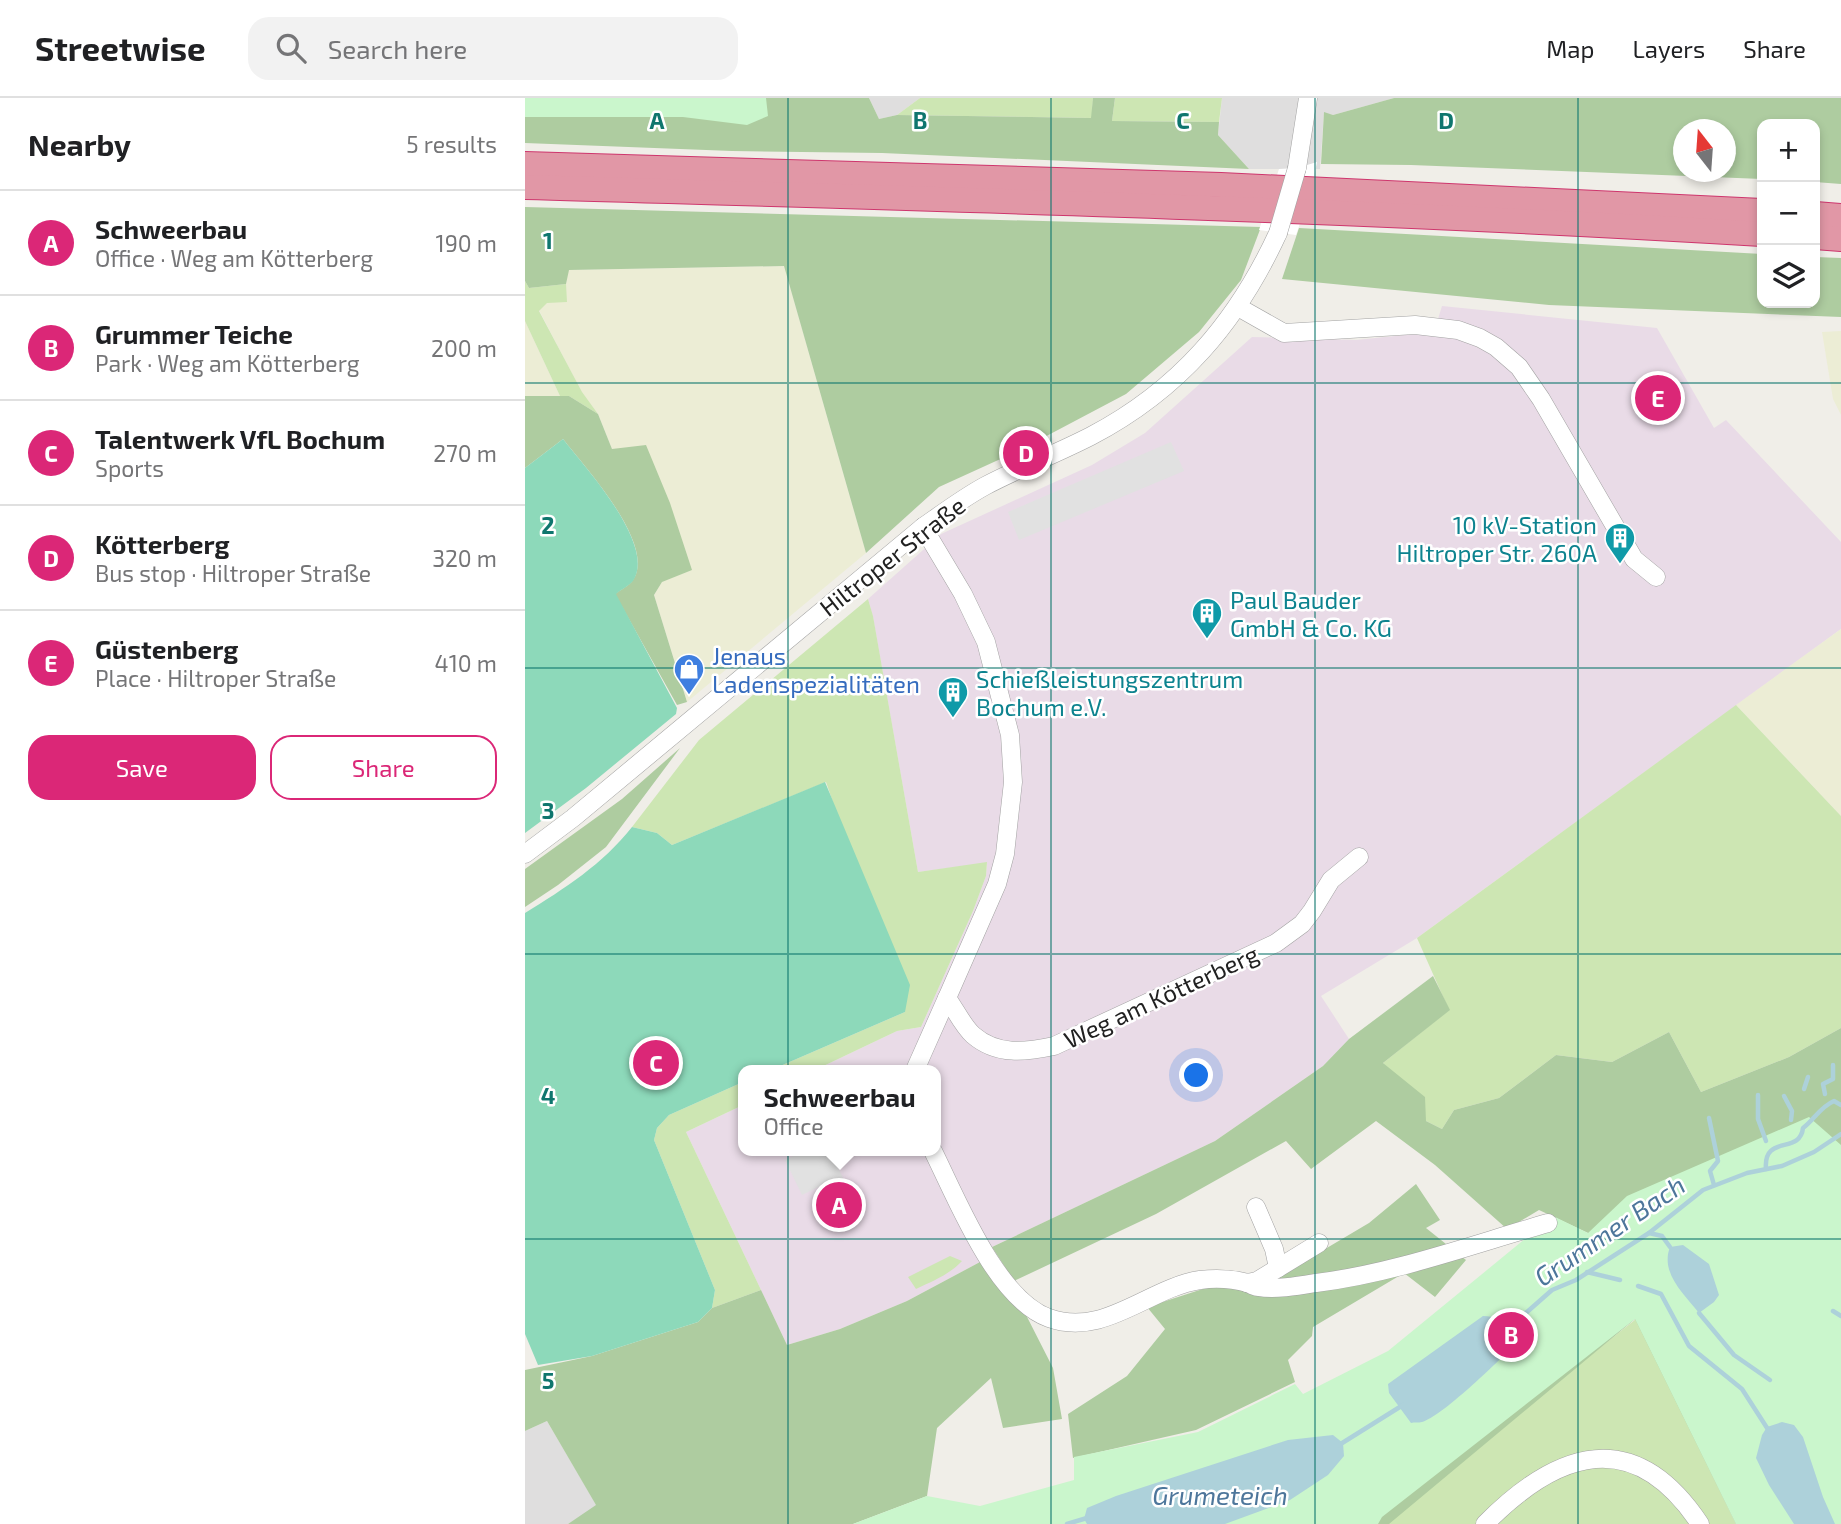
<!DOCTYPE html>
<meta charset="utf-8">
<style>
:root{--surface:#fff;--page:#f2f2f2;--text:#202124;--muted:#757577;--line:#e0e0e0;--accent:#db2777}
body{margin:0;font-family:"Exo 2",sans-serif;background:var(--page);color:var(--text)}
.controls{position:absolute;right:21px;top:21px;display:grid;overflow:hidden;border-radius:14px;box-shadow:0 4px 10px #0003}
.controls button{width:63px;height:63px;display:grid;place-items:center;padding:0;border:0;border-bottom:2px solid var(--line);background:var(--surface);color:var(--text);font:35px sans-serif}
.compass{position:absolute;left:1148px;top:21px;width:63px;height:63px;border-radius:50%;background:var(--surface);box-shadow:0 4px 10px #0003;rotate:343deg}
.you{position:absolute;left:672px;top:978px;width:24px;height:24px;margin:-18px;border:5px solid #fff;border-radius:50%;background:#1a73e8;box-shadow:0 0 0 10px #1a73e833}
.badge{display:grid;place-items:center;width:46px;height:46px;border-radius:50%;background:var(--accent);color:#fff;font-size:23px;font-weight:700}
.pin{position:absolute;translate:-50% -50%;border:4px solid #fff;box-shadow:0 2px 7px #0006}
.popup{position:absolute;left:213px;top:967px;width:203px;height:91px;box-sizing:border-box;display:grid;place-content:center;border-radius:14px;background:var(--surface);filter:drop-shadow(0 2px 5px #0005);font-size:23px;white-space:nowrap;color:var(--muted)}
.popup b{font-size:26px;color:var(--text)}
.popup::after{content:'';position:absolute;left:50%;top:100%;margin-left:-14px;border:14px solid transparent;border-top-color:var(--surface)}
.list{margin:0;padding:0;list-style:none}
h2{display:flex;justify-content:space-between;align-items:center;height:91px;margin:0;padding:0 28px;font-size:30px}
h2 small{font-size:23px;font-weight:400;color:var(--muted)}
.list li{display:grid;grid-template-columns:46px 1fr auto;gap:21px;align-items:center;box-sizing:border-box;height:105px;padding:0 28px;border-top:2px solid var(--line)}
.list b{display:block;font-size:26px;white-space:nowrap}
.list p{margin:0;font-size:23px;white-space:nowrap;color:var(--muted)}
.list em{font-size:23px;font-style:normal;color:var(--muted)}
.actions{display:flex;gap:14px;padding:21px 28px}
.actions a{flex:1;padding:16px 0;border:2px solid var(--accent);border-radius:21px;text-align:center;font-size:24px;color:var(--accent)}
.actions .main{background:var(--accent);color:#fff}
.icon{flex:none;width:38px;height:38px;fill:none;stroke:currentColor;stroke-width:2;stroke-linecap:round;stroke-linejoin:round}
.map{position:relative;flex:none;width:1316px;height:1426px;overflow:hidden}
header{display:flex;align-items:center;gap:42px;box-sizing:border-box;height:98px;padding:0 35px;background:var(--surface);border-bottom:2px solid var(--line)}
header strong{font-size:33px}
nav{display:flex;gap:38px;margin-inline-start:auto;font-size:24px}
.search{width:490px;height:63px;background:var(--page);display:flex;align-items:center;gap:18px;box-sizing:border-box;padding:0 24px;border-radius:21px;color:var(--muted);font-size:26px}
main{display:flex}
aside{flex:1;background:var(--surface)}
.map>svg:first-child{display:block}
.residential{fill:#dfdede}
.industrial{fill:#e9dbe7}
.farmland{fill:#ecedd5}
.grass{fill:#cde6b3}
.forest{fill:#aecca0;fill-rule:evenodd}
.park{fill:#caf6cc}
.pitch{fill:#8dd9ba}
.parking{fill:#e1e1e1}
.water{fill:#add1da}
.pier{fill:#fff}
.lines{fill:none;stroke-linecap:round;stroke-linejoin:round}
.stream{stroke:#add1da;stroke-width:4.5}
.minor-casing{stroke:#a2a2a2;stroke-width:19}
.highway-casing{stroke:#ce366d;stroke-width:26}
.minor{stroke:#fff;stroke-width:18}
.highway{stroke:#e197a6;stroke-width:24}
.minor-bridge-casing{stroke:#a2a2a2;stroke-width:19;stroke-linecap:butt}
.minor-bridge{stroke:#fff;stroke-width:18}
.grid{fill:none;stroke:#0f766e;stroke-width:2;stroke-opacity:0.55}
.labels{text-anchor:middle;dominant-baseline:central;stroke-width:5;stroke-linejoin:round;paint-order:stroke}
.culture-label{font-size:24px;fill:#0d838f;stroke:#fff;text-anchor:start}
.street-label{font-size:24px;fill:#212121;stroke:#fff}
.shop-label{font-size:24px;fill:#366cbe;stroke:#fff;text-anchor:start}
.water-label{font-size:26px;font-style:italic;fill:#4d769b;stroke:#fff}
.grid-label{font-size:23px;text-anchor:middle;font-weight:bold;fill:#0f766e;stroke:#fff;stroke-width:5;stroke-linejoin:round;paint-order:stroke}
</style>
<header>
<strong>Streetwise</strong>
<div class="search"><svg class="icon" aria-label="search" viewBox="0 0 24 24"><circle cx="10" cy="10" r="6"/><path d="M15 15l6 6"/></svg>Search here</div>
<nav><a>Map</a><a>Layers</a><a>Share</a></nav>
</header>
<main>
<aside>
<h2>Nearby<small>5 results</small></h2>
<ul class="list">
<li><span class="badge">A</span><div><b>Schweerbau</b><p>Office · Weg am Kötterberg</p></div><em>190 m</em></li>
<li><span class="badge">B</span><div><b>Grummer Teiche</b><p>Park · Weg am Kötterberg</p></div><em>200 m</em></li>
<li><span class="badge">C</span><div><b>Talentwerk VfL Bochum</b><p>Sports</p></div><em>270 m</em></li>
<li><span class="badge">D</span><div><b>Kötterberg</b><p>Bus stop · Hiltroper Straße</p></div><em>320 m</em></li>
<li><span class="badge">E</span><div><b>Güstenberg</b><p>Place · Hiltroper Straße</p></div><em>410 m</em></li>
</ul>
<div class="actions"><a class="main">Save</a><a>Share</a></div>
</aside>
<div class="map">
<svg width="1316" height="1426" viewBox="0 0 1316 1426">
<rect width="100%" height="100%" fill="#f0eee8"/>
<g class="residential">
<path d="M344,0H395L372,17L354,21Z"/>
<path d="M697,0H869L808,17L799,15L795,71H724L693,37Z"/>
<path d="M22,1323L72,1408L43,1426H0V1333Z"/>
</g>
<path class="industrial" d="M917,208L1132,230L1189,330L1201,322L1316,444V531L892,840L796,898L824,941L798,968L690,1043L467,1149L455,1164L382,1203L315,1231L262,1247L161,1034L218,1007V1053H410V972H290L372,933L396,929L448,813L461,778L462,765L393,774L348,519L343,501L416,436L567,367L620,335L727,239L831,242L909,234Z"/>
<g class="farmland">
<path d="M259,168L341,455L162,604L129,497L137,484L87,351L73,316L57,295L14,212L41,186L43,172Z"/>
<path d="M0,223L1,225L35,298H0Z"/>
<path d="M1316,233V317L1308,301L1297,234Z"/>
<path d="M1316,531V718L1211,607Z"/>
</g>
<g class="grass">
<path d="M395,0H568L567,20L372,17Z"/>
<path d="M590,0H697L694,24L587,23Z"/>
<path d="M0,183L4,190L41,186L42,204L22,205L14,213L57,294L73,316L44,298H35L0,223Z"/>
<path d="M343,501L348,518L393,774L462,764L461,778L448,813L396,929L372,933L290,972H246L380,914L301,684L147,747L132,735L107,729L174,642Z"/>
<path d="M1211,607L1316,718V930L1264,959L1176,994L1144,934L1087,964L1031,957L974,1000L929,1012L917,1031L901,1023L858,965L924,912L892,840Z"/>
<path d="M218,984V1007L161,1034L236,1192L187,1210L190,1192L129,1042L132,1030L144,1017Z"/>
<path d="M425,1158L437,1163C425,1176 408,1183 391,1191L383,1179Z"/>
<path d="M1111,1221L1211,1426H853Z"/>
</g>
<g class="forest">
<path d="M0,0H344L354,21L372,17L566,20L568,0H590L587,23L694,24L693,37L724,71L357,55L207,53L0,45Z"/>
<path d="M869,0H1316V86L1290,84V26H1237V81L886,67L796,66L799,14L808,17ZM1158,32H1200V74H1158Z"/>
<path d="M0,109L736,129L716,182L674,234L601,296L495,352L414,389L341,455L259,168L44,172L41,186L4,190L0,183Z"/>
<path d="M774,130L1237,156V205H1290V159L1316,160V219L1024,207L757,181Z"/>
<path d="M0,298H44L73,316L87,351L121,347L145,405L167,472L137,484L129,497L162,604L152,607L90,496C95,492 104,488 108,482C132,447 59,368 38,341L0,370Z"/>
<path d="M155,650L81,749L33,787L0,809V771L97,701Z"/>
<path d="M908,878L925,912L858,965L900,999L901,1023L917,1031L929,1012L974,1000L1031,957L1087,964L1144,934L1176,994L1264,959L1316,930V1426H1211L1110,1221L864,1426H843L1063,1135L1014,1112L982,1131L910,1067L851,1023L786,1071L761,1043L631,1116L489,1183L467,1149L690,1043L798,968L824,941Z"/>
<path d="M891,1086L915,1122L901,1130L941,1162L910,1199L879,1175L788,1229L787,1238L763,1262L770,1284L671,1332L548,1360L543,1316L602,1278L640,1231L622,1209L684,1189L741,1186L844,1125Z"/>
<path d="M455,1164L498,1211L528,1270L537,1321L478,1330L466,1280L412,1330L402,1398L328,1426H43L71,1407L22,1323L0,1333V1272L67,1258L173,1224L187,1210L236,1192L262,1247L315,1231L382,1203Z"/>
</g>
<g class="park">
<path d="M0,0H241L243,18L222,27L158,19H0Z"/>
<path d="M1284,1019L1316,1047V1426H1211L1110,1221L857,1419L853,1426H328L402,1398L455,1408L549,1382V1359L673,1334L770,1286L778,1296L863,1253L1028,1118L1063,1135L1102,1098Z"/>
</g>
<g class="pitch">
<path d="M38,341C59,368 132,447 108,483C104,488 95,492 91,496L152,610L151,616L61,690L0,735V370Z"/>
<path d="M300,684L385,887L380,914L246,972H218V984L144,1017L132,1030L129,1042L190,1192L187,1210L173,1224L67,1258L13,1267L0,1236V815C39,791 78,766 107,729L132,735L147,747Z"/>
</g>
<g class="parking">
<path d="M646,344L659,373L494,442L483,414Z"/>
<path d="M278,1053H305L335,1115L327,1119L308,1082L277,1097L260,1062Z"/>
</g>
<g class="water">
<path d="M1158,1147L1184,1166L1194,1197L1189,1204L1174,1215C1159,1196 1135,1175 1145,1149Z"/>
<path d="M958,1218C982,1219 982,1227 988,1248C973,1264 916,1319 897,1324C893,1325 889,1324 886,1325L864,1295L863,1286Z"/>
<path d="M1257,1324L1269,1327L1278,1339L1298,1399L1310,1426H1269L1244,1387L1231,1360L1237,1337L1242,1329Z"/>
<path d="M808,1337L818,1345L819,1358L803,1377L765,1402L700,1426H562L559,1421L562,1410L591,1398L763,1342Z"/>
</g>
<path class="pier" d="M792,64L786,93L771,137L734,132L754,71L772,70Z"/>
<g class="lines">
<g class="stream">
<path d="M1279,991L1283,979"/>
<path d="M1300,996L1298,986L1308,981V967"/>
<path d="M1233,997V1021L1241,1043"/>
<path d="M1259,998L1267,1013L1266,1022"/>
<path d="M1184,1020L1193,1063L1185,1073L1189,1087"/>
<path d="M1241,1071C1238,1036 1275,1057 1278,1030C1289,1022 1295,1009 1309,1003L1316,1007"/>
<path d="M1124,1135L1137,1138L1145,1149"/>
<path d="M1062,1174L1095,1182"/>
<path d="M1113,1188L1136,1196L1164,1248L1217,1291L1244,1333"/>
<path d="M1308,1213L1316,1218"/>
<path d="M1174,1215L1209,1257L1245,1282"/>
<path d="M978,1228L1002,1214L1027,1192L1051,1182L1124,1135L1178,1092L1222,1075L1257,1068L1289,1054L1316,1036"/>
<path d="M814,1347L878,1307"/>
<path d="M542,1426L562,1420"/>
</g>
<g class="minor-casing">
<g id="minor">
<path d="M772,70L783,0"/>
<path d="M713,209L759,235L890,227L933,232L955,240L971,249L994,269L1016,301L1109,461L1131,479"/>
<path d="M398,429L438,496L461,544L485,637L488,684L480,756L472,786L422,900C430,911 438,928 448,937C472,958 501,954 529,948L751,845L777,826L787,813L806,782L834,759"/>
<path d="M0,756L48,720L398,429C418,415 438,400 460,388C494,370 531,356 566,338C654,292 712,224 753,135"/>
<path d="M390,972L422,900"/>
<path d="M408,1053C432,1101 471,1201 524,1220C579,1240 623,1190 675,1182C690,1180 708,1181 723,1185C724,1186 731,1189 733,1189C750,1192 773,1188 791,1185C870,1175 946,1147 1023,1125"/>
<path d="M731,1109L749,1151L753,1170"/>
<path d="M722,1185L732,1183L794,1145"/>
<path d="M960,1426C1033,1352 1109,1327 1175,1426"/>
</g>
</g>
<g class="highway-casing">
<g id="highway">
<path d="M0,66L696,87L1237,113"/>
<path d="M0,89C413,101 825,111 1237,136"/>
<path d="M1290,116L1316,118"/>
<path d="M1290,139L1316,141"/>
</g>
</g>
<use href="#minor" class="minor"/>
<use href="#highway" class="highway"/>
<g class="minor-bridge-casing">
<path id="minor-bridge" d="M753,135L772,70"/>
</g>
<use href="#minor-bridge" class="minor-bridge"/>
</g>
<path class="grid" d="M263,0V1426M526,0V1426M790,0V1426M1053,0V1426M0,285H1316M0,570H1316M0,856H1316M0,1141H1316"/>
<defs>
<g id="building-pin" transform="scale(1.575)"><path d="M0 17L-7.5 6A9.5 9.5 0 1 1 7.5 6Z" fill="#0f9aa8" stroke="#fff"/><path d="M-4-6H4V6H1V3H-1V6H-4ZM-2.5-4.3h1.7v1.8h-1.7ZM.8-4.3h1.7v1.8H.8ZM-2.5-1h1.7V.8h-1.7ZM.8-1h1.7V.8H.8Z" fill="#fff"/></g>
<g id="shop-pin" transform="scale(1.575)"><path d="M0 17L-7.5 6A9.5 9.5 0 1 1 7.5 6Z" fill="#3f7fe0" stroke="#fff"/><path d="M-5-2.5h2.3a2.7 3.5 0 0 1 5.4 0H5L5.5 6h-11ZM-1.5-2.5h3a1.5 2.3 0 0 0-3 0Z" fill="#fff"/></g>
</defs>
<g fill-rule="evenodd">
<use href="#building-pin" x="1095" y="440"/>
<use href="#building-pin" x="682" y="515"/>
<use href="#shop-pin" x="164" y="571"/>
<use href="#building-pin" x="428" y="594"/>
</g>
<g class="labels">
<g class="culture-label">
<text x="1072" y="426" text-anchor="end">10 kV-Station<tspan x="1072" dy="28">Hiltroper Str. 260A</tspan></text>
<text x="705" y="501">Paul Bauder<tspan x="705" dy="28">GmbH &amp; Co. KG</tspan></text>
<text x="451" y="580">Schießleistungszentrum<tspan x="451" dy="28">Bochum e.V.</tspan></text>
</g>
<g class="street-label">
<text transform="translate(367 458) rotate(-38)">Hiltroper Straße</text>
<text transform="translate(636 898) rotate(-25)">Weg am Kötterberg</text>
</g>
<g class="shop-label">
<text x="187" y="557">Jenaus<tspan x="187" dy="28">Ladenspezialitäten</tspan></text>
</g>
<g class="water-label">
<text transform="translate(1084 1132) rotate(-34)">Grummer Bach</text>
<text x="695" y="1396">Grumeteich</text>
</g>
</g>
<g class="grid-label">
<text x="132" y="31">A</text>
<text x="395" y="31">B</text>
<text x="658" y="31">C</text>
<text x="921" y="31">D</text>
<text x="23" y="151">1</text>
<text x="23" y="436">2</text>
<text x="23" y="721">3</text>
<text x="23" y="1006">4</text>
<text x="23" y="1291">5</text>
</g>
</svg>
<div class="controls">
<button>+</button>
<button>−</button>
<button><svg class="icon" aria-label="layers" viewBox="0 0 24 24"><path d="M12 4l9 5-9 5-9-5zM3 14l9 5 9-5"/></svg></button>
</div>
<svg class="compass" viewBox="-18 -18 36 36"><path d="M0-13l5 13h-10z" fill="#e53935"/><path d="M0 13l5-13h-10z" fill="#757577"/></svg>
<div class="you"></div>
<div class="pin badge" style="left:314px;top:1107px">A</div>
<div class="popup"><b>Schweerbau</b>Office</div>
<div class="pin badge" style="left:986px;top:1237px">B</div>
<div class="pin badge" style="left:131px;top:965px">C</div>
<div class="pin badge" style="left:501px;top:355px">D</div>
<div class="pin badge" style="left:1133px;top:300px">E</div>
</div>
</main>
